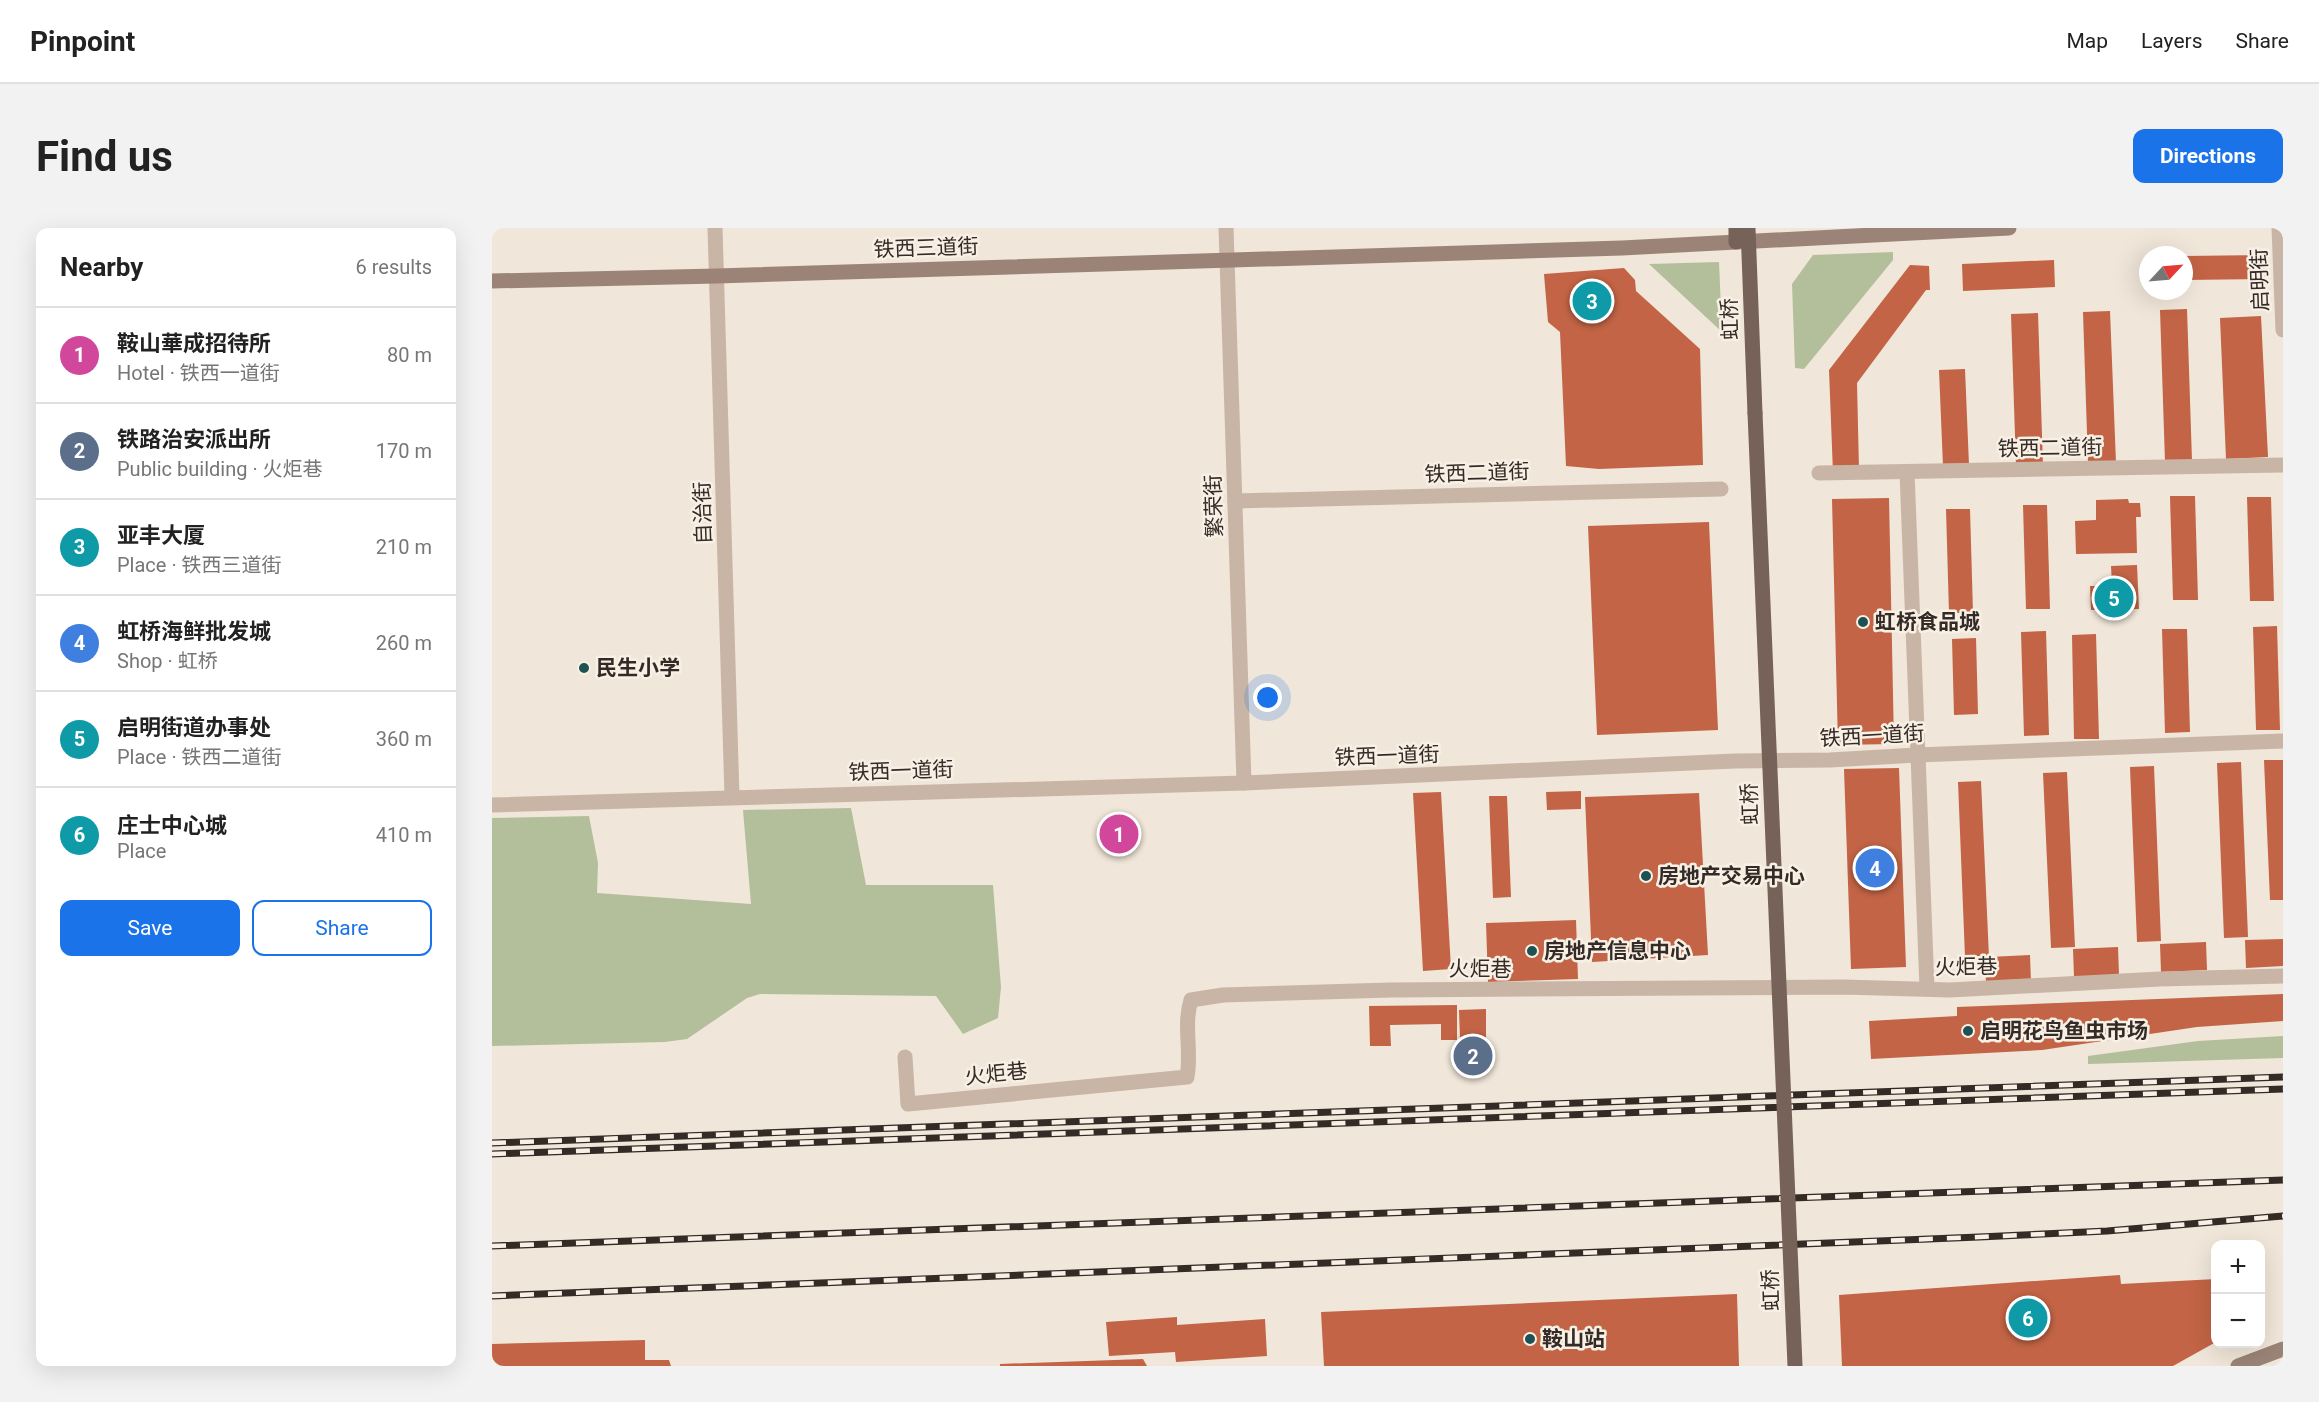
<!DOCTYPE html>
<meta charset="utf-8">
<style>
:root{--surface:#fff;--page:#f2f2f2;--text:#222;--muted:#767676;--line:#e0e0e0;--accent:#1a73e8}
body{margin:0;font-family:Roboto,"Noto Sans SC",sans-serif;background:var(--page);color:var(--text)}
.controls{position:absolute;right:18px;bottom:18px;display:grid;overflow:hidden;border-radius:12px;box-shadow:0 6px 24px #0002}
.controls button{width:54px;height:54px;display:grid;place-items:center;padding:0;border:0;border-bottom:2px solid var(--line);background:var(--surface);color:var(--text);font:30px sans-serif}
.compass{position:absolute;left:1647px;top:18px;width:54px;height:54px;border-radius:50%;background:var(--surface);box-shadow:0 6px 24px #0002;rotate:64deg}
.you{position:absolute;left:776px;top:470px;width:21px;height:21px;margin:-15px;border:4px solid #fff;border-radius:50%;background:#1a73e8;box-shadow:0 0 0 9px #1a73e833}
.badge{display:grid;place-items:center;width:39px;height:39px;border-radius:50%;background:var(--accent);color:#fff;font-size:20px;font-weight:700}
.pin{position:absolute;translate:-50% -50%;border:3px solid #fff;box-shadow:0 2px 6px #0006}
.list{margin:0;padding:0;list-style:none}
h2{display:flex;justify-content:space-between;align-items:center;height:78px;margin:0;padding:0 24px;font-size:26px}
h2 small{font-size:20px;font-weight:400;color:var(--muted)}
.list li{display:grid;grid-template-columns:39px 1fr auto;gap:18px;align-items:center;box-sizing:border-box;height:96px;padding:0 24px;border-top:2px solid var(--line)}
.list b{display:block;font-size:22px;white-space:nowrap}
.list p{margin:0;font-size:20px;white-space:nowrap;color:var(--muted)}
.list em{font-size:20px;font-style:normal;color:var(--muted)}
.actions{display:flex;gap:12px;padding:18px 24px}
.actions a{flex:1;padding:14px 0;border:2px solid var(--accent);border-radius:12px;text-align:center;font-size:21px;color:var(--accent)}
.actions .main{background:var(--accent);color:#fff}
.map{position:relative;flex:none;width:1791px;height:1138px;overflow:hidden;border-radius:12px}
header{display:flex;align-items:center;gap:36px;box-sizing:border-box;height:84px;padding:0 30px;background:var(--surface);border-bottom:2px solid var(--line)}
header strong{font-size:28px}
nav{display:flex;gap:33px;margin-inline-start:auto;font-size:21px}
.intro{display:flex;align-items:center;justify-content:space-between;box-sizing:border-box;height:144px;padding:0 36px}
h1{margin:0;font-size:42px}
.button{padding:15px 27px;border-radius:12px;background:var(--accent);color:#fff;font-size:21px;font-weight:700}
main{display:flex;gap:36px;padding:0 36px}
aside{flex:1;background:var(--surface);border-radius:12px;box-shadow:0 6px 24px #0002}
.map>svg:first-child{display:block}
.green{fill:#b3bf9a}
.building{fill:#c26445}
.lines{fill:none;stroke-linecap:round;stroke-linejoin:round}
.street{stroke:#c8b5a6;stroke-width:15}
.secondary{stroke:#9b8477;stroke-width:15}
.primary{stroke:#766258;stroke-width:15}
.rail-casing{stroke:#342b27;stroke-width:7}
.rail{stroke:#f8f0e5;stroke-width:4.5;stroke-dasharray:14;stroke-linecap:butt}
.primary-bridge{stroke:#766258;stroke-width:15}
.poi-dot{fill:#1e5154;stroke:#f8f0e5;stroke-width:2}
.labels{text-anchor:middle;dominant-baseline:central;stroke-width:5;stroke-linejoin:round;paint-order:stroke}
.street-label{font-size:21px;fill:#342b27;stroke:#f8f0e5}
.poi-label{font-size:21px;font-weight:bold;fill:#342b27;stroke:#f8f0e5;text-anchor:start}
</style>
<header>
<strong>Pinpoint</strong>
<nav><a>Map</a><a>Layers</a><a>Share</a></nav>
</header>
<div class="intro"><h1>Find us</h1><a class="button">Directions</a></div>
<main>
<aside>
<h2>Nearby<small>6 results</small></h2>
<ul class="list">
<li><span class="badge" style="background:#d1479c">1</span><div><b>鞍山華成招待所</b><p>Hotel · 铁西一道街</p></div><em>80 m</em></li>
<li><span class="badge" style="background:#5c6f8a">2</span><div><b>铁路治安派出所</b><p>Public building · 火炬巷</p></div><em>170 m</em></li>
<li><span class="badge" style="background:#0f9aa8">3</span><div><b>亚丰大厦</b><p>Place · 铁西三道街</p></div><em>210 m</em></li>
<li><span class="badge" style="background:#3f7fe0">4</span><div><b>虹桥海鲜批发城</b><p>Shop · 虹桥</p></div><em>260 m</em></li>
<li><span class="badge" style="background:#0f9aa8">5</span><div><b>启明街道办事处</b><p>Place · 铁西二道街</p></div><em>360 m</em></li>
<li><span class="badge" style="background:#0f9aa8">6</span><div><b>庄士中心城</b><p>Place</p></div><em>410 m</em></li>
</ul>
<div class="actions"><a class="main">Save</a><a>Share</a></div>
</aside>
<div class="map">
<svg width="1791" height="1138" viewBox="0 0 1791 1138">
<rect width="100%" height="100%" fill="#f0e6d9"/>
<g class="green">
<path d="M1401,24V32L1312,141L1303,140L1300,56L1321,27Z"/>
<path d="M1227,34L1230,104L1157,36Z"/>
<path d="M359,580L374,657H501L509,759L506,790L471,806L444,768L268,766L255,770L195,811L173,814L0,818V590L97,588L106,635L105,665L259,676L251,582Z"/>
<path d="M1791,808V830L1596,836V828L1706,813Z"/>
</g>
<g class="building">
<path d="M1773,27V51L1692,52V28Z"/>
<path d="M1562,32L1563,59L1471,63L1470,36Z"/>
<path d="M1418,37L1437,38L1438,62H1434L1365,155L1367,242L1341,245L1337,142Z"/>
<path d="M1132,40L1143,52L1144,63L1208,121L1211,237L1107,241L1074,238L1068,104L1056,94L1052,46Z"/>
<path d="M1695,81L1700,233L1673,234L1668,82Z"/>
<path d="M1618,83L1624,235L1596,236L1591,84Z"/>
<path d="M1546,85L1551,238H1524L1519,86Z"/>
<path d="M1769,88L1776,229L1734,231L1728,90Z"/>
<path d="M1473,141L1477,237L1451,238L1447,142Z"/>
<path d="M1678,268H1703L1706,372H1681Z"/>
<path d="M1755,269H1779L1782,373H1758Z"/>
<path d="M1397,270L1402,516L1346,517L1340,271Z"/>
<path d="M1636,271L1637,275H1648L1649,289H1644L1645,325L1584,326L1583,293L1604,292V272Z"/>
<path d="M1531,277H1555L1558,381H1534Z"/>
<path d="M1454,281H1478L1481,385H1457Z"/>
<path d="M1217,294L1226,502L1105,507L1096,298Z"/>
<path d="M1645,337L1647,381L1599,382L1598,358H1620L1619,338Z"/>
<path d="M1785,398L1788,502H1764L1761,399Z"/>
<path d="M1670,401H1695L1698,504L1673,505Z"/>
<path d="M1554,403L1557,507L1532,508L1529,404Z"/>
<path d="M1604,406L1607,511H1582L1580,407Z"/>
<path d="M1484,410L1486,486L1462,487L1460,411Z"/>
<path d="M1772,532H1791V672H1778Z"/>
<path d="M1749,534L1756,709L1732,710L1725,535Z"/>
<path d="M1662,538L1669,713L1645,714L1638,539Z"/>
<path d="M1407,540L1414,739L1359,741L1352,541Z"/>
<path d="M1575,544L1583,719L1559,720L1551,545Z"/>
<path d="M1489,553L1497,729L1538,727L1539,755L1494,756L1493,728L1473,729L1466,554Z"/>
<path d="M1089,563V581L1055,582L1054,564Z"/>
<path d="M949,564L959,741L931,743L921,565Z"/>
<path d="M1207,565L1216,727L1100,734L1093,569Z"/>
<path d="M997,568H1015L1019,669L1001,670Z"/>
<path d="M1084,692L1086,751L996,754L994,695Z"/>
<path d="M1791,711V738L1754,740L1753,712Z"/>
<path d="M1714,714L1715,742L1669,744L1668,716Z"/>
<path d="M1626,719L1627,747L1582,749L1581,721Z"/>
<path d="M1791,766V793L1705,799L1550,822L1379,831L1377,793L1465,788V779Z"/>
<path d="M965,777V812H949V796L898,797L899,818H878L877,778Z"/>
<path d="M994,781V811H989L990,845H973L974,811H968L967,782Z"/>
<path d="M1628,1047L1629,1056L1724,1051V1114L1681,1138H1350L1347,1067Z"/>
<path d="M1245,1066L1247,1138H832L829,1084Z"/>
<path d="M685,1089V1097L773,1091L775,1128L684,1134L683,1124L617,1128L614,1094Z"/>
<path d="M153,1112V1132H177L179,1138H0V1116Z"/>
<path d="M651,1131L655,1138H508V1136Z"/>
</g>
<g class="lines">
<g class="street">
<path d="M223,0L240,569"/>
<path d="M734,0L752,555"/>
<path d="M1787,0L1791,102"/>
<path d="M1415,244L1435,760"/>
<path d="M1327,245L1791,237"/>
<path d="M743,273L1229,261"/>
<path d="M0,577L752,555L1243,533L1338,532L1425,527L1791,513"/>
<path d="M413,829L416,876L695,849C700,823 691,798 699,772L731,767L899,762L1351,759L1458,762L1668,751L1791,748"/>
</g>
<g class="secondary">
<path d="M0,53L225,48L1130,20L1517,0"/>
<path d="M1746,1138L1791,1121"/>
</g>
<g class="primary">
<path d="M1244,0V14"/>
<path d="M1256,0L1263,185"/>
</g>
<g class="rail-casing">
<g id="rail">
<path d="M0,915L1791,849"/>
<path d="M0,926L1791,861"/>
<path d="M0,1018L1791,952"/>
<path d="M0,1068L1487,1009L1615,1003L1791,988"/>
</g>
</g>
<use href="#rail" class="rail"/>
<path class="primary-bridge" d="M1263,185L1303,1138"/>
</g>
<g class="poi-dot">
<circle cx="1371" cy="394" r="6"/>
<circle cx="92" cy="440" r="6"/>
<circle cx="1154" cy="648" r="6"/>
<circle cx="1040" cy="723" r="6"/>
<circle cx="1476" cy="803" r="6"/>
<circle cx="1038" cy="1111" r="6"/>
</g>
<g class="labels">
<g class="street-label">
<text transform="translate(434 20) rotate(-2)">铁西三道街</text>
<text transform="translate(1768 52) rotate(-92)">启明街</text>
<text transform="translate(1238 91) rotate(-92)">虹桥</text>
<text transform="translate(1558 220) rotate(-1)">铁西二道街</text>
<text transform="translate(985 245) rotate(-2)">铁西二道街</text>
<text transform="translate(722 278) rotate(-92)">繁荣街</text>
<text transform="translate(211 285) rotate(-92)">自治街</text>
<text transform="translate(1380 508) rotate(-3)">铁西一道街</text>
<text transform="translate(895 528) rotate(-2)">铁西一道街</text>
<text transform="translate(409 543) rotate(-2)">铁西一道街</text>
<text transform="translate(1258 576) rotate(-92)">虹桥</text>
<text transform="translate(1474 739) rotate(-1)">火炬巷</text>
<text x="988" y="741">火炬巷</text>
<text transform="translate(504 846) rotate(-6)">火炬巷</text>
<text transform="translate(1279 1062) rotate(-92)">虹桥</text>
</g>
<g class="poi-label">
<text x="1383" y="394">虹桥食品城</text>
<text x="104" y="440">民生小学</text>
<text x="1166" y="648">房地产交易中心</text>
<text x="1052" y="723">房地产信息中心</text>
<text x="1488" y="803">启明花鸟鱼虫市场</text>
<text x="1050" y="1111">鞍山站</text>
</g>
</g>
</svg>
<div class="controls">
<button>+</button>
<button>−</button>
</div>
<svg class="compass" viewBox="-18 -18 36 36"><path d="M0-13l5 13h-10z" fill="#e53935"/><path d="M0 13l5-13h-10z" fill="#767676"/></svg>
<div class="you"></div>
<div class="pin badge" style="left:627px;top:606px;background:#d1479c">1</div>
<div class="pin badge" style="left:981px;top:828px;background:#5c6f8a">2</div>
<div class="pin badge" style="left:1100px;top:73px;background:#0f9aa8">3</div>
<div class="pin badge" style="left:1383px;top:640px;background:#3f7fe0">4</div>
<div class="pin badge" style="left:1622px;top:370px;background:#0f9aa8">5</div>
<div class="pin badge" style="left:1536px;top:1090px;background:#0f9aa8">6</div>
</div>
</main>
